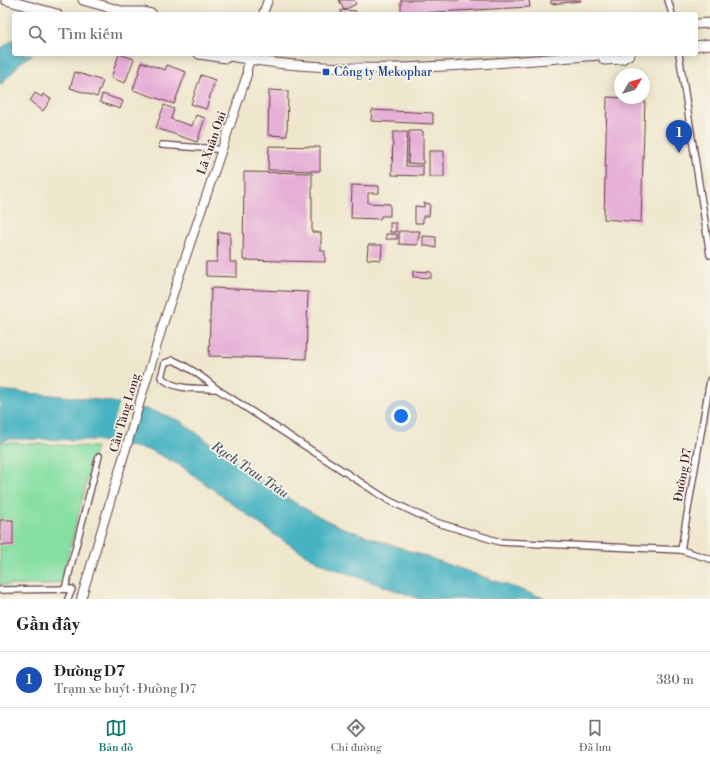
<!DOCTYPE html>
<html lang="vi">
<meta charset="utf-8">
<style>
:root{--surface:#fff;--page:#f2f2f2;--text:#222;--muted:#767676;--line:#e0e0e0;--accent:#0f766e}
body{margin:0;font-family:"Libre Bodoni",serif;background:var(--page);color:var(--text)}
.compass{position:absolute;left:614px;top:68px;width:36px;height:36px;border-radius:50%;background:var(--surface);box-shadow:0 2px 10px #0003;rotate:52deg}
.you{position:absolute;left:401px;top:416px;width:14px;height:14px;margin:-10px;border:3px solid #fff;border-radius:50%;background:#1a73e8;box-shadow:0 0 0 6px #1a73e833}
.badge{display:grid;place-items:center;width:26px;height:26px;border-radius:50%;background:var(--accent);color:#fff;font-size:13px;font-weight:700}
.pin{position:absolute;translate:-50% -33px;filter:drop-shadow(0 1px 2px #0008)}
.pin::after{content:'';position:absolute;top:21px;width:14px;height:12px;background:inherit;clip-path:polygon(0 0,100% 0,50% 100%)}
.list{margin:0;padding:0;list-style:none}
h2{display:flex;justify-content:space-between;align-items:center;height:52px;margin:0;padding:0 16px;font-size:17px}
h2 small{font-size:13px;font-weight:400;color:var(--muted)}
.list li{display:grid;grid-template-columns:26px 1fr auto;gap:12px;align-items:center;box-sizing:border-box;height:56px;padding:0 16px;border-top:1px solid var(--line)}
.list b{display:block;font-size:15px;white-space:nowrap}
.list p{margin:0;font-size:13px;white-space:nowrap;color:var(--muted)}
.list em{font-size:13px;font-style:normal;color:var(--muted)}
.icon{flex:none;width:22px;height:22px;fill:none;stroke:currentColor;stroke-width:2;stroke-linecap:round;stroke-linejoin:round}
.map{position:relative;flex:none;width:710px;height:599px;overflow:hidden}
.search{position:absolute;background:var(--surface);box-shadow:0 2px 10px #0003;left:12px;right:12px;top:12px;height:44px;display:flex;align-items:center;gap:10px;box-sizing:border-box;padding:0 14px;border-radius:4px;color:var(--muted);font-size:15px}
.sheet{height:108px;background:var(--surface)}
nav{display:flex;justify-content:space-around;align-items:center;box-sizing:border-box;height:56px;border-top:1px solid var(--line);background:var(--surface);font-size:11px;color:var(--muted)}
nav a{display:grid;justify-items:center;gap:2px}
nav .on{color:var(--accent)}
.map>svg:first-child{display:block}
.green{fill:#87dfa3;stroke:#687f67}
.water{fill:#46b3c2;stroke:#486976}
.pier{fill:#efe7cd}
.building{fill:#e6afd7}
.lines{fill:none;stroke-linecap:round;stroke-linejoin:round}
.street-casing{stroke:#633d43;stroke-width:8}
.secondary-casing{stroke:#633d43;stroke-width:10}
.primary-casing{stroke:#633d43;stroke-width:11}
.street{stroke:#fff;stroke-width:5.5}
.secondary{stroke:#fff;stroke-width:8}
.primary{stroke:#fff;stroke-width:9}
.transit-dot{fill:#1a4fb4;stroke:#f7f3e8;stroke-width:1.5}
.labels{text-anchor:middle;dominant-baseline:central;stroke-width:3.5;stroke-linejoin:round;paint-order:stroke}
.transit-label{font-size:12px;fill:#164399;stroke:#f7f3e8;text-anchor:start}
.street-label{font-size:12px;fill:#4a1f2b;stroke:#f7f3e8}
.water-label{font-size:13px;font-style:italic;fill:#495360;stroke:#f7f3e8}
</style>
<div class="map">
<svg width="710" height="599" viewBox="0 0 710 599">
<rect width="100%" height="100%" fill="#f7f3e8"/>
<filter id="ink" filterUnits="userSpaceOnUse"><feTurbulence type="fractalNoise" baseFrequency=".025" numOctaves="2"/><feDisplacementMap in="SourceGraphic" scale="8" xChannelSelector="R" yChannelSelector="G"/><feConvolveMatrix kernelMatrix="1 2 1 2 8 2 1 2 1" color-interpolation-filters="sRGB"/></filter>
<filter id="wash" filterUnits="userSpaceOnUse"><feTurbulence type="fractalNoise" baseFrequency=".012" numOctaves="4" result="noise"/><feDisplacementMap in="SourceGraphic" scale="16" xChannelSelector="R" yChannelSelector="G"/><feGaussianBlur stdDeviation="0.9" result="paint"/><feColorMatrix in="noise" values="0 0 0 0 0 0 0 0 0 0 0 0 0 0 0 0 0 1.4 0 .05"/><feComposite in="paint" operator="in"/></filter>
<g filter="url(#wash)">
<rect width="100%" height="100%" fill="#efe7cd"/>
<path class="green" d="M0,442L96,447L61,582L46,585H0Z"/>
<g class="water">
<path d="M14,39V54H33L20,63L0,86V49Z"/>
<path d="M0,390C58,397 127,397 180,421C232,458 282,501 341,527L547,599H420L327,566L306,555L275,535L181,466L150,450L96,440L8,439L0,442Z"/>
</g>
<path class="pier" d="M119,402L134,405L122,447L108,444Z"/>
<g id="blocks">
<g class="building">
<path d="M339,0H354L356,4L344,10Z"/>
<path d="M401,0H529L530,7L401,14Z"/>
<path d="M551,0H581V1L551,4Z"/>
<path d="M341,10L356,11L355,14H341Z"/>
<path d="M119,54L134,59L125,83L111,78Z"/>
<path d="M142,62L165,70L167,65L186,72L174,104L133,90Z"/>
<path d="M75,72L103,81L97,97L70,88Z"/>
<path d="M201,75L215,80L206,109L191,104Z"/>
<path d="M269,90L288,91L287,136L268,135Z"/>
<path d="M35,93L42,97L43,94L51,99L43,111L30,101Z"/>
<path d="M102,94L123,101L120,109L100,102Z"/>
<path d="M607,97L645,99L641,222L604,219Z"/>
<path d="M164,105L174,109L171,119L192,126L196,115L205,118L197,142L156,128Z"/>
<path d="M372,110L433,113V124L371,121Z"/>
<path d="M409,131H423V164L408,163Z"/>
<path d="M393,132H407L406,166H423V176L392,175Z"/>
<path d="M269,146L320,147V171L268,170Z"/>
<rect x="429" y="151" width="15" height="26"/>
<path d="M244,172L312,173V232L321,233V251H325V262L243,260Z"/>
<path d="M352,185L379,186V193H368V203L390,204V216H381L380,219L351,218Z"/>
<path d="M424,203L430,204L429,216H423V223H415V206L424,207Z"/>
<rect x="390" y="223" width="6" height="9"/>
<path d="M399,231H420L417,245L399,244Z"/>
<path d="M218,232L230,233V262H237V277L206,276V262H217Z"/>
<rect x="386" y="234" width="11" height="5"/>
<path d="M423,236L436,237V248L423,245Z"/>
<path d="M368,245H382L381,260L367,259Z"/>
<path d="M413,271L431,272V278L413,277Z"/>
<path d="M211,288L308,292L306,359L209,356Z"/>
<rect x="0" y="520" width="13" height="25"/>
</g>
</g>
</g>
<g filter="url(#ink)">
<use href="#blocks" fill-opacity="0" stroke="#633d43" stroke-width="1"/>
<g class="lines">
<g class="street-casing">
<g id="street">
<path d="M668,0L672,14"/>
<path d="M679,54L710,255"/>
<path d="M162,145L216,149"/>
<path d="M217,389C197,388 175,391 161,377L165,363L173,360C190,367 203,377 217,389L388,500L432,521L500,542L681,550L710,559"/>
<path d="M681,550L710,380"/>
<path d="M65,589L99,456"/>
<path d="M0,590L72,589L68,599"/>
</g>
</g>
<g class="secondary-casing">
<g id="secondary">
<path d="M263,14L268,0"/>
<path d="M81,599L164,321L247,75V69L250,59"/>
</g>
</g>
<g class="primary-casing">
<g id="primary">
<path d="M6,0L57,14"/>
<path d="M83,0L132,14"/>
<path d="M127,12H144L152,14"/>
<path d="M696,24L710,23"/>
<path d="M696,46L710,44"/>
<path d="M199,54L226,58"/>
<path d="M220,54C349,81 482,63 613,54"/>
<path d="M604,60L622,59L630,54"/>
</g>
</g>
<use href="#street" class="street"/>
<use href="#secondary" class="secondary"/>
<use href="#primary" class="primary"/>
</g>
</g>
<rect class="transit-dot" x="322" y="68" width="8" height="8" rx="2"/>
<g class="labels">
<g class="transit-label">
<text x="334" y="72">Công ty Mekophar</text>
</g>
<g class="street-label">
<text transform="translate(212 143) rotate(-71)">Lã Xuân Oai</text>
<text transform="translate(125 413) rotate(-74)">Cầu Tăng Long</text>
<text transform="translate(683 475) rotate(-80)">Đường D7</text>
</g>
<g class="water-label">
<text transform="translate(250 470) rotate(34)">Rạch Trau Trảu</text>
</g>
</g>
</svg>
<svg class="compass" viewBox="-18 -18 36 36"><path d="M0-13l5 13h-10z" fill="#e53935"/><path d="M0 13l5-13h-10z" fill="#767676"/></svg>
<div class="you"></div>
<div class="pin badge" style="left:679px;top:153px;background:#1a4fb4">1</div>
<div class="search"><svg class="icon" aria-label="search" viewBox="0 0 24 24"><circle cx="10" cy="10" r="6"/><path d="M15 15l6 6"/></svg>Tìm kiếm</div>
</div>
<section class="sheet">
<h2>Gần đây<small></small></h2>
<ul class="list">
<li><span class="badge" style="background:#1a4fb4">1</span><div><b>Đường D7</b><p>Trạm xe buýt · Đường D7</p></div><em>380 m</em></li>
</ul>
</section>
<nav>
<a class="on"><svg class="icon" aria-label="map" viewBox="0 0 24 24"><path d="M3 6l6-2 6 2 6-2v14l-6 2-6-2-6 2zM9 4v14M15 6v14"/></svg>Bản đồ</a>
<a><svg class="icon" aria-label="directions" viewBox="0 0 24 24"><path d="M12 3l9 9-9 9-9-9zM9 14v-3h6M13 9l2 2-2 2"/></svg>Chỉ đường</a>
<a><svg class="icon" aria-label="saved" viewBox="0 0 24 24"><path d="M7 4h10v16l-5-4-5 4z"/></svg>Đã lưu</a>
</nav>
